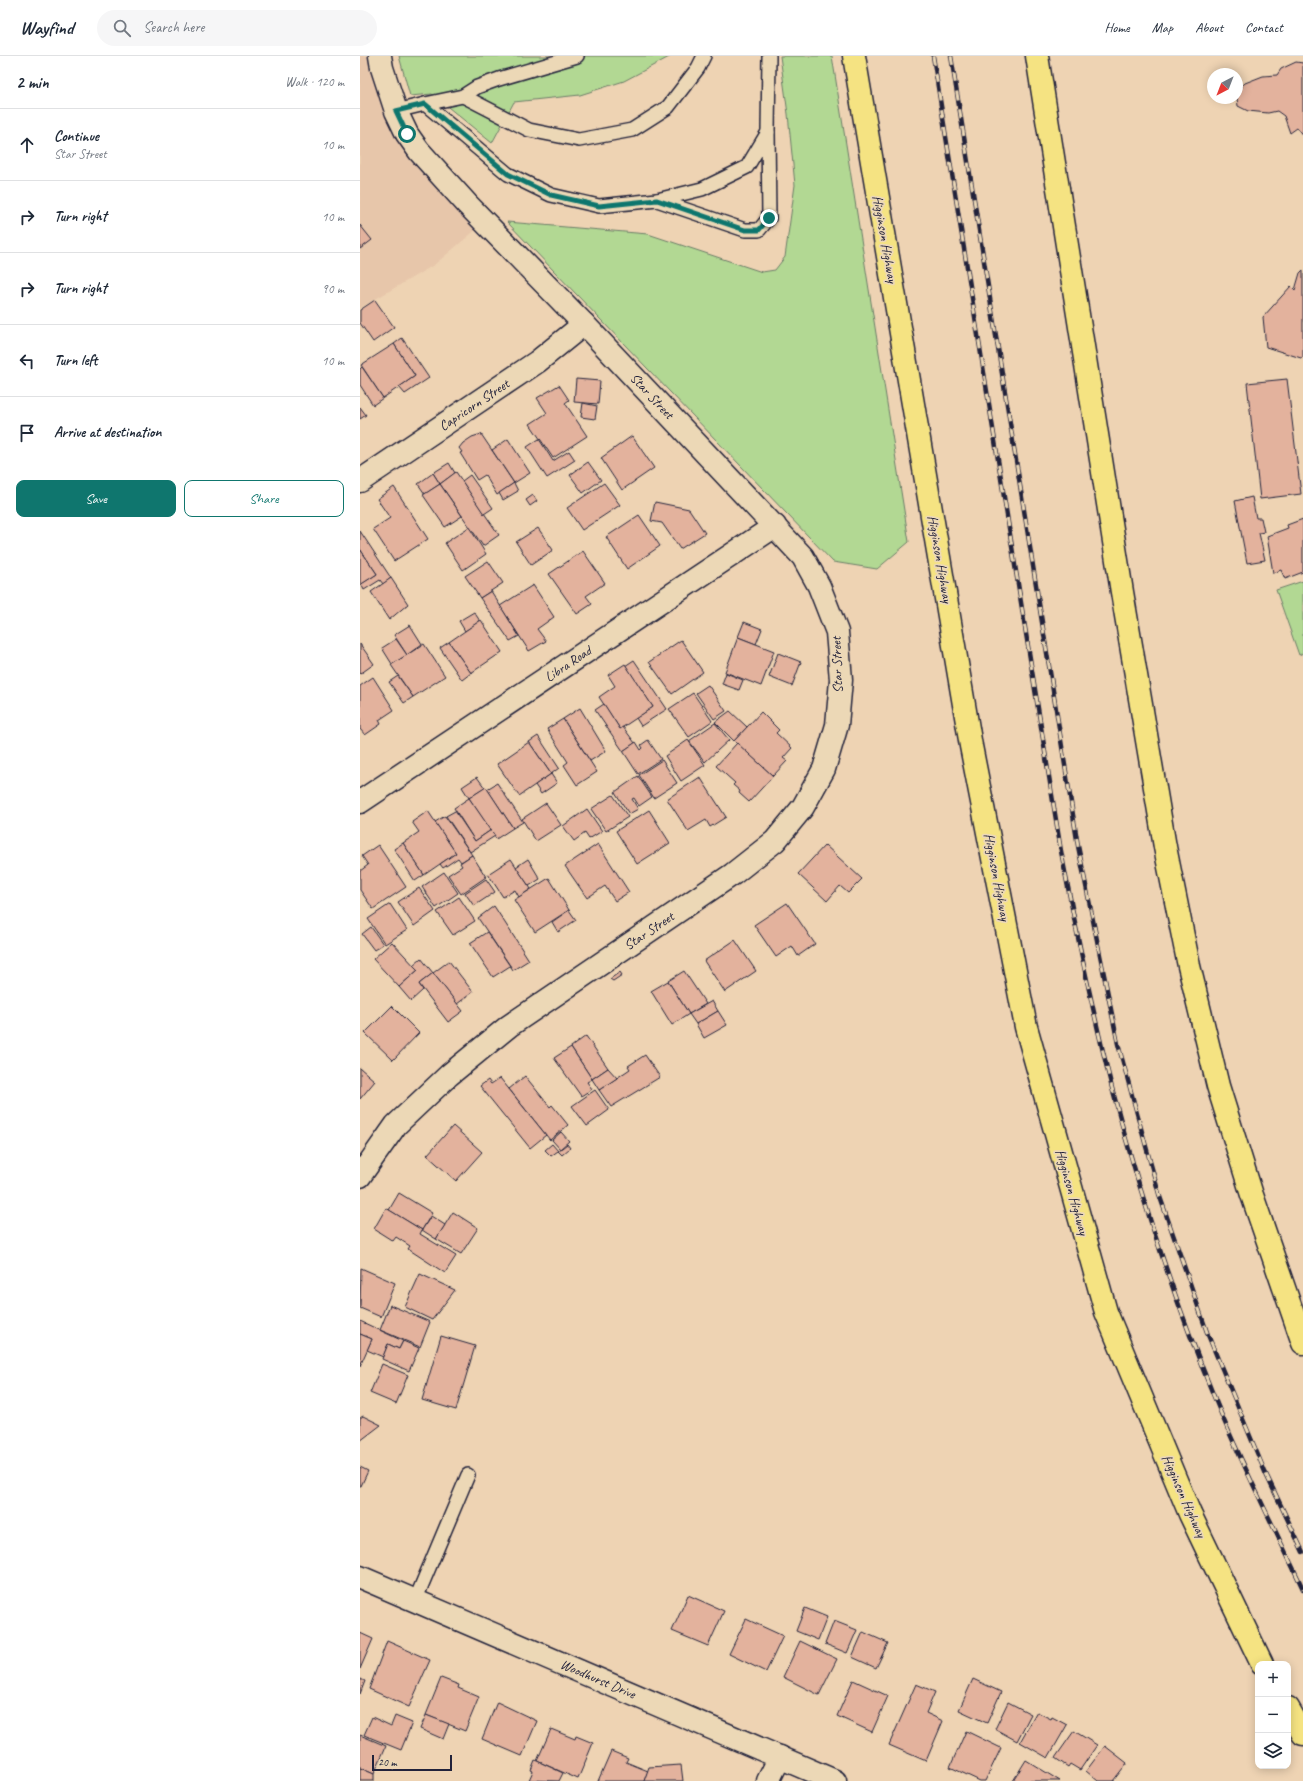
<!DOCTYPE html>
<meta charset="utf-8">
<style>
:root{--surface:#fff;--page:#f6f6f7;--text:#1f2937;--muted:#747a83;--line:#e0e1e3;--accent:#0f766e}
body{margin:0;font-family:Caveat,sans-serif;background:var(--page);color:var(--text)}
.controls{position:absolute;right:12px;bottom:12px;display:grid;overflow:hidden;border-radius:8px;box-shadow:0 2px 10px #0003}
.controls button{width:36px;height:36px;display:grid;place-items:center;padding:0;border:0;border-bottom:1px solid var(--line);background:var(--surface);color:var(--text);font:20px sans-serif}
.compass{position:absolute;left:847px;top:12px;width:36px;height:36px;border-radius:50%;background:var(--surface);box-shadow:0 2px 10px #0003;rotate:222deg}
.scale{position:absolute;left:12px;bottom:10px;width:80px;box-sizing:border-box;padding-left:4px;border:2px solid #22223b;border-top:0;font-size:11px;line-height:14px;white-space:nowrap;color:#22223b;-webkit-text-stroke:3px #ecd8b6;paint-order:stroke}
.stop{position:absolute;width:12px;height:12px;margin:-9px;border:3px solid #0f766e;border-radius:50%;background:#fff}
.stop.end{background:#0f766e;border-color:#fff;box-shadow:0 1px 4px #0008}
.list{margin:0;padding:0;list-style:none}
h2{display:flex;justify-content:space-between;align-items:center;height:52px;margin:0;padding:0 16px;font-size:17px}
h2 small{font-size:13px;font-weight:400;color:var(--muted)}
.list li{display:grid;grid-template-columns:26px 1fr auto;gap:12px;align-items:center;box-sizing:border-box;height:72px;padding:0 16px;border-top:1px solid var(--line)}
.list b{display:block;font-size:15px;white-space:nowrap}
.list p{margin:0;font-size:13px;white-space:nowrap;color:var(--muted)}
.list em{font-size:13px;font-style:normal;color:var(--muted)}
.actions{display:flex;gap:8px;padding:12px 16px}
.actions a{flex:1;padding:9px 0;border:1px solid var(--accent);border-radius:8px;text-align:center;font-size:14px;color:var(--accent)}
.actions .main{background:var(--accent);color:#fff}
.icon{flex:none;width:22px;height:22px;fill:none;stroke:currentColor;stroke-width:2;stroke-linecap:round;stroke-linejoin:round}
.map{position:relative;flex:none;width:943px;height:1725px;overflow:hidden}
header{display:flex;align-items:center;gap:24px;box-sizing:border-box;height:56px;padding:0 20px;background:var(--surface);border-bottom:1px solid var(--line)}
header strong{font-size:19px}
nav{display:flex;gap:22px;margin-inline-start:auto;font-size:14px}
.search{width:280px;height:36px;background:var(--page);display:flex;align-items:center;gap:10px;box-sizing:border-box;padding:0 14px;border-radius:22px;color:var(--muted);font-size:15px}
main{display:flex}
aside{flex:1;background:var(--surface)}
.map>svg:first-child{display:block}
.built{fill:#e7c6aa}
.green{fill:#b2d893;stroke:#6a7d67}
.building{fill:#e3b29d;stroke:#22223b}
.lines{fill:none;stroke-linecap:round;stroke-linejoin:round}
.service-casing{stroke:#22223b;stroke-width:16}
.minor-casing{stroke:#22223b;stroke-width:25}
.trunk-casing{stroke:#22223b;stroke-width:25}
.service{stroke:#ecd8b6;stroke-width:13}
.minor{stroke:#ecd8b6;stroke-width:22}
.trunk{stroke:#f5e382;stroke-width:22}
.rail-casing{stroke:#22223b;stroke-width:4.5}
.rail{stroke:#ecd8b6;stroke-width:3;stroke-dasharray:9;stroke-linecap:butt}
.route{stroke:#0f766e;stroke-width:5}
.labels{text-anchor:middle;dominant-baseline:central;stroke-width:3.5;stroke-linejoin:round;paint-order:stroke}
.street-label{font-size:14px;fill:#22223b;stroke:#ecd8b6}
</style>
<header>
<strong>Wayfind</strong>
<div class="search"><svg class="icon" aria-label="search" viewBox="0 0 24 24"><circle cx="10" cy="10" r="6"/><path d="M15 15l6 6"/></svg>Search here</div>
<nav><a>Home</a><a>Map</a><a>About</a><a>Contact</a></nav>
</header>
<main>
<aside>
<h2>2 min<small>Walk · 120 m</small></h2>
<ul class="list">
<li><svg class="icon" aria-label="ahead" viewBox="0 0 24 24"><path d="M12 20V5M6 11l6-6 6 6"/></svg><div><b>Continue</b><p>Star Street</p></div><em>10 m</em></li>
<li><svg class="icon" aria-label="right" viewBox="0 0 24 24"><path d="M7 20v-9h11M14 6l5 5-5 5"/></svg><div><b>Turn right</b></div><em>10 m</em></li>
<li><svg class="icon" aria-label="right" viewBox="0 0 24 24"><path d="M7 20v-9h11M14 6l5 5-5 5"/></svg><div><b>Turn right</b></div><em>90 m</em></li>
<li><svg class="icon" aria-label="left" viewBox="0 0 24 24"><path d="M17 20v-9H6M10 6l-5 5 5 5"/></svg><div><b>Turn left</b></div><em>10 m</em></li>
<li><svg class="icon" aria-label="arrive" viewBox="0 0 24 24"><path d="M6 21V4h12l-3 4 3 4H6"/></svg><div><b>Arrive at destination</b></div></li>
</ul>
<div class="actions"><a class="main">Save</a><a>Share</a></div>
</aside>
<div class="map">
<svg width="943" height="1725" viewBox="0 0 943 1725">
<rect width="100%" height="100%" fill="#eed3b3"/>
<filter id="ink" filterUnits="userSpaceOnUse"><feTurbulence type="fractalNoise" baseFrequency=".025" numOctaves="2"/><feDisplacementMap in="SourceGraphic" scale="8" xChannelSelector="R" yChannelSelector="G"/><feConvolveMatrix kernelMatrix="1 2 1 2 8 2 1 2 1" color-interpolation-filters="sRGB"/></filter>
<g filter="url(#ink)">
<path class="built" d="M0,0H19L35,57L124,167L74,209L0,252Z"/>
<g class="green">
<path d="M39,0H311L264,25L220,39L154,46L132,87L72,38L50,40Z"/>
<path d="M420,0H472L549,486L517,513L473,506L147,166L288,178L402,216L415,214L425,201L435,129L428,58Z"/>
<path d="M943,525V597L939,599L916,534Z"/>
</g>
<g class="building">
<path d="M936,6L943,7V80L937,72L930,77L924,60L917,55L908,57L888,55L878,50L877,42V35L885,27L903,20L917,19L921,13Z"/>
<path d="M0,169L12,184L0,193Z"/>
<path d="M943,214V301L941,302L906,291L903,261L931,230L935,234L940,217Z"/>
<path d="M15,244L34,271L13,286L0,267V254Z"/>
<path d="M42,282L69,322L45,338L39,331L55,320L34,288Z"/>
<path d="M34,288L55,320L23,342L1,309Z"/>
<path d="M2,311L23,342L13,349L0,329V313Z"/>
<path d="M216,323L240,325L238,348L214,346Z"/>
<path d="M927,323L941,438L900,443L887,327Z"/>
<path d="M199,329L209,344L205,347L227,380L193,402L170,368L187,357L177,342Z"/>
<path d="M223,347L237,350L235,363L221,361Z"/>
<path d="M0,351L6,359L0,363Z"/>
<path d="M121,378L154,427L137,439L125,419L117,424L100,397L102,396L99,392L103,387L112,381Z"/>
<path d="M272,380L294,412L262,434L241,402Z"/>
<path d="M148,383L170,417L154,427L132,394Z"/>
<path d="M179,383L193,405L209,395L215,404L187,422L167,391Z"/>
<path d="M228,406L241,424L223,437L210,419Z"/>
<path d="M89,407L95,417L80,428L73,417Z"/>
<path d="M96,416L139,479L123,490L80,428Z"/>
<path d="M73,417L80,428L65,438L58,428Z"/>
<path d="M110,419L133,452L124,458L102,425Z"/>
<path d="M154,427L158,435L143,444L139,437Z"/>
<path d="M244,427L260,449L222,474L207,452Z"/>
<path d="M80,428L102,460L85,471L63,439Z"/>
<path d="M34,431L68,483L34,505L13,473L30,462L17,443Z"/>
<path d="M173,439L177,445L170,450L166,444Z"/>
<path d="M892,441L896,462H901L904,476L899,477L905,504L887,507L875,445Z"/>
<path d="M295,446L329,453L345,477L320,493L302,467L291,465Z"/>
<path d="M279,459L300,490L267,513L246,481Z"/>
<path d="M943,463V516L925,523L921,514L913,517L907,480L928,472L927,469Z"/>
<path d="M109,471L126,498L103,514L85,487Z"/>
<path d="M178,472L193,494L171,509L156,486Z"/>
<path d="M0,475L31,522L23,528L20,524L4,534L1,528L17,518L0,493Z"/>
<path d="M0,493L17,518L0,529Z"/>
<path d="M223,495L245,527L226,540L232,548L217,558L189,518Z"/>
<path d="M128,505L143,527L120,542L105,520Z"/>
<path d="M31,522L48,548L29,564L11,536Z"/>
<path d="M173,529L194,561L177,573L186,585L169,595L140,550Z"/>
<path d="M131,535L159,580L150,585L120,542Z"/>
<path d="M114,556L120,565L105,575L99,565Z"/>
<path d="M121,564L142,596L111,617L89,586Z"/>
<path d="M384,566L402,573L396,588L378,581Z"/>
<path d="M50,569L62,588L47,599L34,579Z"/>
<path d="M378,581L414,595L401,630L365,616Z"/>
<path d="M36,583L47,599L32,608L22,592Z"/>
<path d="M321,584L343,616L312,638L289,606Z"/>
<path d="M89,586L111,617L102,624L80,592Z"/>
<path d="M0,588L14,608L0,618Z"/>
<path d="M64,588L85,620L53,641L31,609Z"/>
<path d="M418,597L441,606L432,630L409,621Z"/>
<path d="M274,604L307,653L281,670L276,662L293,651L265,610Z"/>
<path d="M265,608L293,651L260,673L239,641L255,630L248,619Z"/>
<path d="M366,617L383,624L379,634L362,628Z"/>
<path d="M38,620L53,641L44,647L29,626Z"/>
<path d="M13,621L34,654L19,664L21,668L5,679L0,673V630Z"/>
<path d="M348,629L366,655L354,663L336,637Z"/>
<path d="M333,637L352,665L329,681L309,653Z"/>
<path d="M244,648L260,673L263,671L275,687L263,695L235,654Z"/>
<path d="M220,652L246,695L230,705L203,663Z"/>
<path d="M370,655L387,671L374,685L355,666Z"/>
<path d="M401,656L419,674L416,677L432,692L423,702L427,705L413,720L374,685Z"/>
<path d="M203,663L237,716L217,729L204,709L208,706L187,673Z"/>
<path d="M355,667L369,684L345,706L329,685Z"/>
<path d="M178,680L199,712L191,718L169,686Z"/>
<path d="M288,684L301,703L278,718L263,695L276,686L281,694L283,692L281,689Z"/>
<path d="M328,684L345,709L321,725L305,700Z"/>
<path d="M169,686L191,718L159,740L137,708Z"/>
<path d="M377,687L413,720L389,746L379,737L380,735L373,729L375,727L356,710Z"/>
<path d="M302,704L317,727L294,742L279,719Z"/>
<path d="M191,718L197,727L181,738L175,729Z"/>
<path d="M278,720L292,741L279,750L274,742L272,743L278,753L269,758L255,736Z"/>
<path d="M117,721L125,732L109,742L102,731Z"/>
<path d="M340,721L366,761L350,771L346,764L328,775L307,743Z"/>
<path d="M137,727L163,766L153,772L127,733Z"/>
<path d="M126,731L153,772L136,783L109,742Z"/>
<path d="M253,739L268,761L246,775L231,753Z"/>
<path d="M109,742L131,774L115,785L94,752Z"/>
<path d="M186,747L201,769L176,785L162,763Z"/>
<path d="M227,753L242,775L229,783L225,777L214,785L203,770Z"/>
<path d="M289,754L310,787L277,808L256,775Z"/>
<path d="M68,755L96,797L64,819L43,787L59,776L52,766Z"/>
<path d="M95,755L115,785L131,774L135,780L110,796L86,760Z"/>
<path d="M85,760L112,799L101,806L98,802L83,812L80,808L96,797L75,766Z"/>
<path d="M43,787L64,819L55,825L34,793Z"/>
<path d="M238,788L269,836L255,845L245,830L227,842L205,810Z"/>
<path d="M18,789L46,831L13,853L0,834V815L8,809L2,800Z"/>
<path d="M465,789L502,823L488,837L480,830L467,845L438,818Z"/>
<path d="M112,799L126,821L101,838L88,819L102,810L100,807Z"/>
<path d="M151,803L171,833L159,841L155,834L143,841L128,818Z"/>
<path d="M168,803L180,823L169,830L156,811Z"/>
<path d="M84,816L98,837L76,852L62,831Z"/>
<path d="M189,822L209,854L175,876L154,844Z"/>
<path d="M126,823L135,836L114,850L105,837Z"/>
<path d="M59,832L75,855L54,870L38,846Z"/>
<path d="M99,841L115,865L93,879L77,856Z"/>
<path d="M427,847L455,888L438,900L432,890L416,901L394,869Z"/>
<path d="M30,848L47,874L25,888L8,863Z"/>
<path d="M134,850L169,904L153,914L118,862Z"/>
<path d="M209,854L216,864L198,876L192,866Z"/>
<path d="M11,871L23,888L14,894L2,878Z"/>
<path d="M127,876L150,910L133,921L110,887Z"/>
<path d="M375,884L396,915L365,936L344,905Z"/>
<path d="M32,886L58,914L39,931L13,903Z"/>
<path d="M61,902L73,917L59,928L63,934L51,945L39,931L58,914L53,909Z"/>
<path d="M89,905L113,936L97,948L73,917Z"/>
<path d="M324,915L346,948L329,958L308,925Z"/>
<path d="M260,916L262,919L253,925L250,923Z"/>
<path d="M73,917L103,955L88,966L59,928Z"/>
<path d="M308,925L329,958L312,969L291,935Z"/>
<path d="M352,945L358,955L336,968L329,958Z"/>
<path d="M32,950L59,977L33,1004L5,977Z"/>
<path d="M358,955L367,969L344,982L336,968Z"/>
<path d="M226,980L248,1012L232,1023L211,991Z"/>
<path d="M211,991L232,1023L227,1026L232,1033L221,1040L194,1002Z"/>
<path d="M285,999L300,1021L251,1051L239,1034L270,1013L268,1010Z"/>
<path d="M0,1012L15,1025L0,1043Z"/>
<path d="M248,1012L257,1022L239,1034L232,1023Z"/>
<path d="M165,1020L190,1051L192,1049L208,1069L190,1084L149,1033Z"/>
<path d="M140,1022L186,1079L170,1092L120,1030L128,1024L131,1028Z"/>
<path d="M235,1034L249,1054L227,1070L212,1050Z"/>
<path d="M93,1070L122,1096L96,1125L67,1099Z"/>
<path d="M201,1076L209,1085L200,1093L192,1084Z"/>
<path d="M192,1088L198,1095L191,1100L185,1094Z"/>
<path d="M207,1088L210,1092L202,1099L198,1095Z"/>
<path d="M39,1137L72,1157L62,1174L29,1154Z"/>
<path d="M26,1152L62,1174L60,1178L96,1200L85,1217L48,1193L50,1190L36,1181L33,1185L14,1173Z"/>
<path d="M93,1156L118,1172L101,1198L76,1183Z"/>
<path d="M71,1160L85,1169L76,1183L62,1174Z"/>
<path d="M1,1212L35,1227L21,1261L0,1252Z"/>
<path d="M60,1218L95,1234L72,1264L45,1251Z"/>
<path d="M30,1249L70,1266L60,1291L20,1274Z"/>
<path d="M0,1265L43,1285L39,1293L28,1288L23,1301L7,1294L12,1283L0,1278Z"/>
<path d="M0,1278L12,1283L0,1310Z"/>
<path d="M81,1280L115,1290L96,1354L62,1344Z"/>
<path d="M43,1285L59,1292L49,1315L22,1303L28,1288L39,1293Z"/>
<path d="M22,1308L48,1319L36,1348L10,1337Z"/>
<path d="M3,1360L21,1369L0,1385V1362Z"/>
<path d="M0,1411L8,1415L1,1430H0Z"/>
<path d="M328,1539L364,1555L348,1590L312,1575Z"/>
<path d="M445,1552L467,1561L458,1584L436,1575Z"/>
<path d="M386,1563L423,1580L406,1616L369,1598Z"/>
<path d="M474,1565L497,1574L487,1597L465,1588Z"/>
<path d="M503,1576L528,1587L516,1612L492,1601Z"/>
<path d="M0,1577L13,1583L0,1613Z"/>
<path d="M27,1585L70,1604L49,1651L9,1633Z"/>
<path d="M440,1585L477,1603L459,1639L423,1621Z"/>
<path d="M81,1622L99,1629L98,1632L119,1641L105,1675L66,1659Z"/>
<path d="M0,1623L5,1625L0,1638Z"/>
<path d="M613,1623L641,1636L627,1667L599,1654Z"/>
<path d="M493,1624L528,1640L512,1676L477,1660Z"/>
<path d="M556,1628L575,1636L566,1657L583,1665L566,1705L529,1689Z"/>
<path d="M137,1646L177,1665L162,1700L122,1683Z"/>
<path d="M648,1646L671,1658L657,1685L635,1673Z"/>
<path d="M677,1656L691,1663L692,1661L707,1669L688,1702L660,1686Z"/>
<path d="M66,1659L89,1668L83,1683L60,1673Z"/>
<path d="M35,1660L52,1667L41,1694L4,1679L12,1661L31,1670Z"/>
<path d="M191,1673L215,1683L216,1680L233,1687L218,1723L177,1705Z"/>
<path d="M606,1675L641,1692L625,1725H620L590,1711Z"/>
<path d="M714,1675L737,1689L720,1714L710,1708L708,1711L695,1702Z"/>
<path d="M0,1679L26,1690L14,1718L0,1712Z"/>
<path d="M745,1690L767,1707L753,1725H738L726,1715Z"/>
<path d="M251,1695L268,1702L266,1706L288,1715L284,1725H238Z"/>
<path d="M175,1704L203,1717L199,1725L169,1724L173,1715L171,1714Z"/>
<path d="M666,1704L700,1725H653Z"/>
<path d="M321,1709L323,1725H284L289,1711Z"/>
<path d="M0,1712L14,1718V1725H0Z"/>
</g>
<g class="lines">
<g class="service-casing">
<g id="service">
<path d="M103,40L169,74L219,84L272,74L308,51L338,12L344,0"/>
<path d="M65,48L103,40L117,31L139,23L217,0"/>
<path d="M36,55L65,48L148,118L191,139L239,150L297,144L342,133L387,111L408,76L409,0"/>
<path d="M297,144L385,174H399L409,162L408,76"/>
<path d="M55,1545L108,1419"/>
</g>
</g>
<g class="minor-casing">
<g id="minor">
<path d="M0,425L177,306L224,268"/>
<path d="M0,746L415,470"/>
<path d="M0,1120L36,1069L89,1019L149,970L373,818L415,785L443,751L464,713L477,669L481,624L477,576L459,530L443,501L224,268L107,148L59,95L47,78L36,55L22,12L20,0"/>
<path d="M0,1521L475,1725"/>
<path d="M408,1725L420,1701"/>
</g>
</g>
<g class="trunk-casing">
<g id="trunk">
<path d="M494,0L611,690L666,971L746,1256L830,1458L902,1608"/>
<path d="M677,0L762,536L805,791L829,910L858,1030L892,1139L943,1287"/>
<path d="M928,1652L943,1678"/>
</g>
</g>
<use href="#service" class="service"/>
<use href="#minor" class="minor"/>
<use href="#trunk" class="trunk"/>
<g class="rail-casing">
<g id="rail">
<path d="M573,0L701,795C716,874 732,954 752,1032C780,1139 815,1246 857,1348C883,1411 914,1471 943,1533"/>
<path d="M591,0L718,790L758,988L799,1138L848,1279L905,1416L943,1496"/>
</g>
</g>
<use href="#rail" class="rail"/>
</g>
</g>
<g class="lines" filter="url(#ink)">
<path class="route" d="M47,78L36,55L65,48L148,118L191,139L239,150L297,144L385,174H399L409,162"/>
</g>
<g class="labels">
<g class="street-label">
<text transform="translate(525 183) rotate(80)">Higginson Highway</text>
<text transform="translate(292 340) rotate(47)">Star Street</text>
<text transform="translate(114 349) rotate(-34)">Capricorn Street</text>
<text transform="translate(580 503) rotate(80)">Higginson Highway</text>
<text transform="translate(208 608) rotate(-34)">Libra Road</text>
<text transform="translate(477 609) rotate(-92)">Star Street</text>
<text transform="translate(637 821) rotate(79)">Higginson Highway</text>
<text transform="translate(289 875) rotate(-34)">Star Street</text>
<text transform="translate(712 1136) rotate(74)">Higginson Highway</text>
<text transform="translate(824 1440) rotate(66)">Higginson Highway</text>
<text transform="translate(238 1623) rotate(23)">Woodhurst Drive</text>
</g>
</g>
</svg>
<div class="controls">
<button>+</button>
<button>−</button>
<button><svg class="icon" aria-label="layers" viewBox="0 0 24 24"><path d="M12 4l9 5-9 5-9-5zM3 14l9 5 9-5"/></svg></button>
</div>
<svg class="compass" viewBox="-18 -18 36 36"><path d="M0-13l5 13h-10z" fill="#e53935"/><path d="M0 13l5-13h-10z" fill="#747a83"/></svg>
<div class="scale">20 m</div>
<div class="stop" style="left:47px;top:78px"></div>
<div class="stop end" style="left:409px;top:162px"></div>
</div>
</main>
